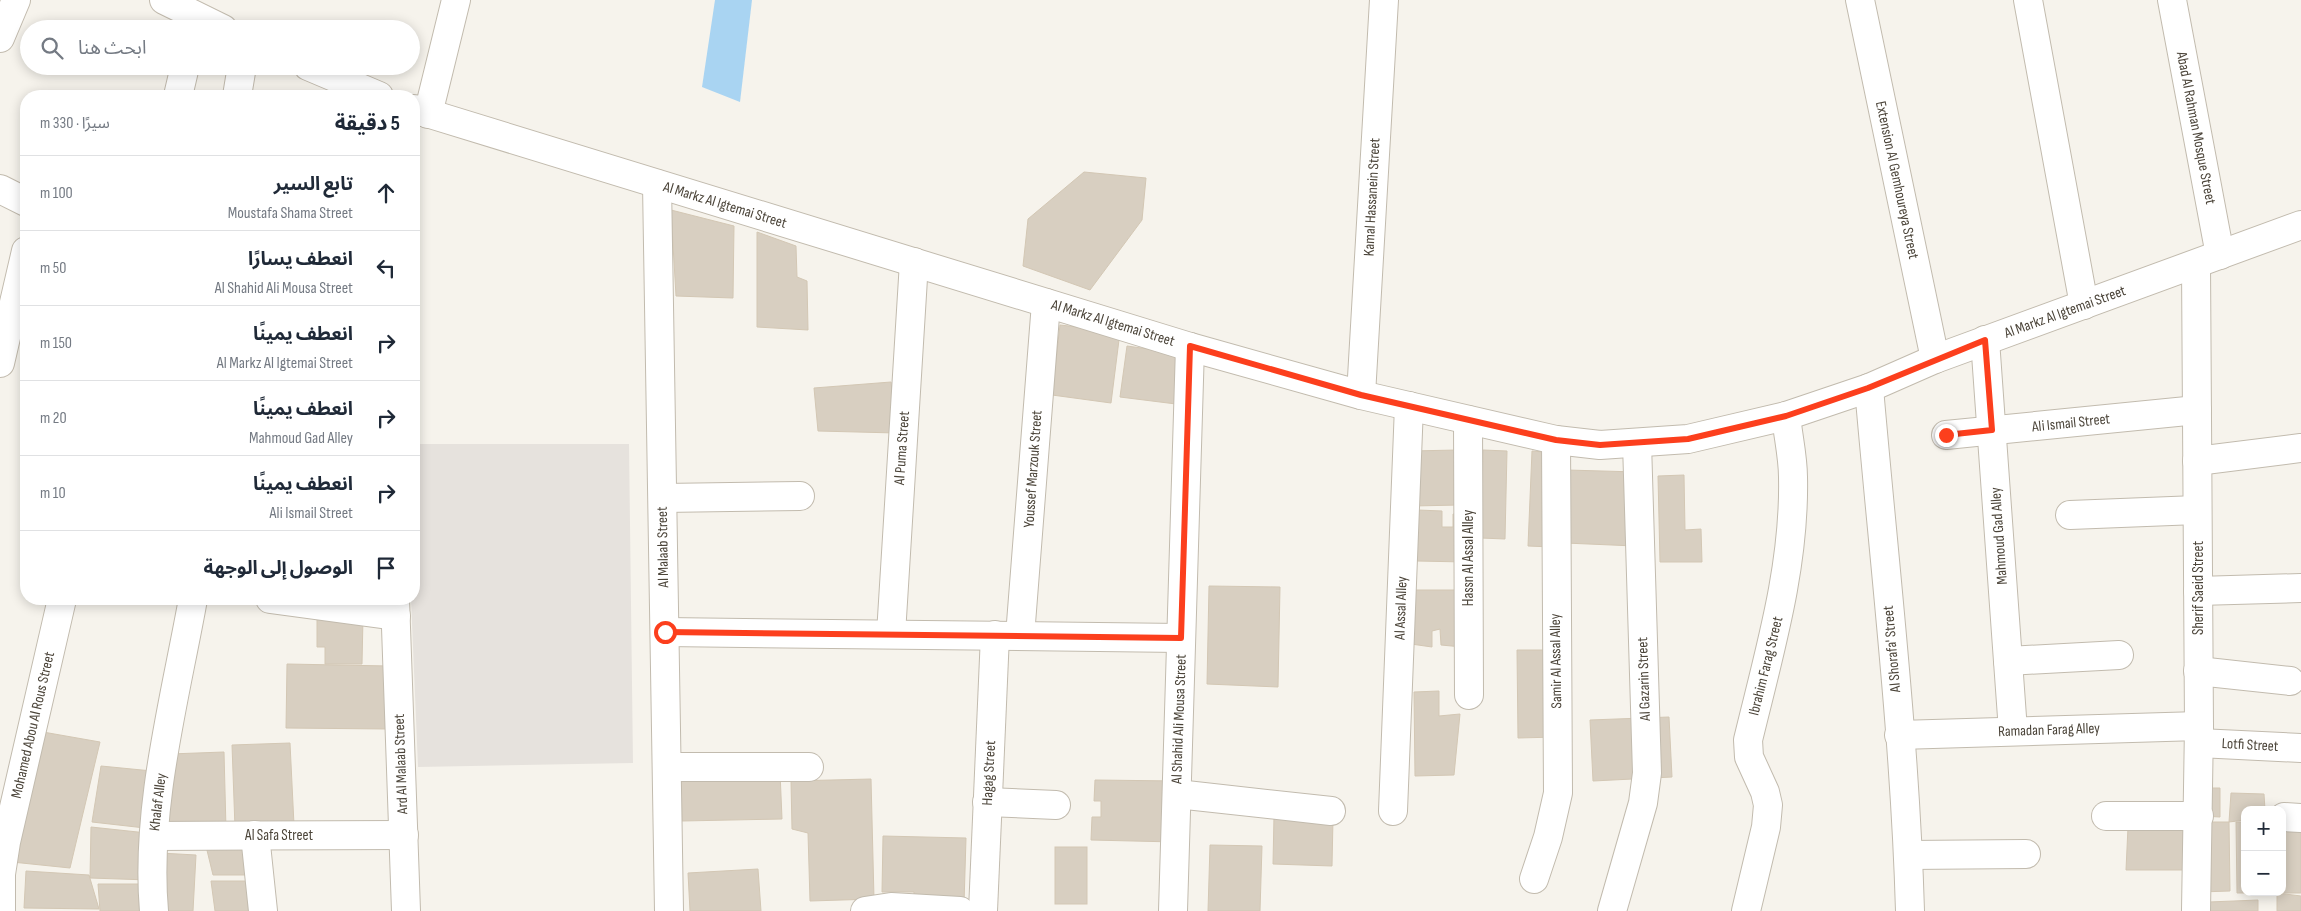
<!DOCTYPE html>
<html lang="ar">
<meta charset="utf-8">
<style>
:root{--surface:#fff;--page:#f2f2f3;--text:#1f2937;--muted:#747a83;--line:#e0e1e3}
body{margin:0;font-family:"Sofia Sans Condensed","Noto Sans Arabic",sans-serif;background:var(--page);color:var(--text);direction:rtl}
.controls{position:absolute;right:15px;bottom:15px;display:grid;overflow:hidden;border-radius:10px;box-shadow:0 2px 12px #0003}
.controls button{width:45px;height:45px;display:grid;place-items:center;padding:0;border:0;border-bottom:1px solid var(--line);background:var(--surface);color:var(--text);font:25px sans-serif}
.stop{position:absolute;width:15px;height:15px;margin:-11px;border:4px solid #fc3f1d;border-radius:50%;background:#fff}
.stop.end{background:#fc3f1d;border-color:#fff;box-shadow:0 1px 5px #0008}
.list{margin:0;padding:0;list-style:none}
h2{display:flex;justify-content:space-between;align-items:center;height:65px;margin:0;padding:0 20px;font-size:21px}
h2 small{font-size:16px;font-weight:400;color:var(--muted)}
.list li{display:grid;grid-template-columns:32px 1fr auto;gap:15px;align-items:center;box-sizing:border-box;height:75px;padding:0 20px;border-top:1px solid var(--line)}
.list b{display:block;font-size:19px;white-space:nowrap}
.list p{margin:0;font-size:16px;white-space:nowrap;color:var(--muted)}
.list em{font-size:16px;font-style:normal;color:var(--muted)}
.icon{flex:none;width:28px;height:28px;fill:none;stroke:currentColor;stroke-width:2;stroke-linecap:round;stroke-linejoin:round}
.map{position:relative;flex:none;width:2301px;height:911px;overflow:hidden;direction:ltr}
.search{position:absolute;background:var(--surface);box-shadow:0 2px 12px #0003;left:20px;top:20px;width:400px;height:55px;display:flex;align-items:center;gap:12px;box-sizing:border-box;padding:0 18px;border-radius:28px;color:var(--muted);font-size:19px}
.panel{position:absolute;background:var(--surface);box-shadow:0 2px 12px #0003;left:20px;top:90px;width:400px;height:515px;border-radius:20px;direction:rtl}
.map>svg:first-child{display:block}
.industrial{fill:#e6e2dd}
.water{fill:#a9d4f2}
.building{fill:#d8cfc1;stroke:#d3c7b4}
.lines{fill:none;stroke-linecap:round;stroke-linejoin:round}
.street-casing{stroke:#c2bbae;stroke-width:30}
.street{stroke:#fff;stroke-width:28}
.route{stroke:#fc3f1d;stroke-width:6}
.labels{text-anchor:middle;dominant-baseline:central;stroke-width:4.5;stroke-linejoin:round;paint-order:stroke}
.street-label{font-size:15px;fill:#4b4439;stroke:#fff}
</style>
<div class="map">
<svg width="2301" height="911" viewBox="0 0 2301 911">
<rect width="100%" height="100%" fill="#f6f3ec"/>
<path class="industrial" d="M414,444H629L633,763L418,767L411,599H414Z"/>
<path class="water" d="M715,0H752L740,102L702,87Z"/>
<g class="building">
<path d="M1084,172L1146,178L1142,220L1090,290L1023,266L1028,219Z"/>
<path d="M671,210L734,226L733,298L676,296Z"/>
<path d="M757,232L796,246L797,277L807,281L808,330L757,327Z"/>
<path d="M1060,325L1120,332L1111,403L1052,395Z"/>
<path d="M1127,346L1184,354L1176,404L1120,397Z"/>
<path d="M891,382L896,433L818,431L814,388Z"/>
<path d="M1457,450L1459,505L1413,506L1411,451Z"/>
<path d="M1483,450L1507,451L1505,539L1481,538Z"/>
<path d="M1532,451L1556,453L1552,547L1528,546Z"/>
<path d="M1567,470L1637,472L1635,546L1565,543Z"/>
<path d="M1684,475L1685,530L1701,529L1702,562H1660L1658,476Z"/>
<path d="M1418,510L1442,511V527H1453V514H1466L1465,562L1417,561Z"/>
<path d="M1209,586L1280,587L1278,687L1207,684Z"/>
<path d="M1411,590H1464L1462,647L1441,645L1440,629L1432,631V647L1411,644Z"/>
<path d="M317,617H363L362,664H325V647H317Z"/>
<path d="M1517,650H1556L1557,737L1518,738Z"/>
<path d="M287,664L389,666L388,729L286,728Z"/>
<path d="M1439,691V716L1460,714L1454,775L1415,776L1414,692Z"/>
<path d="M1669,717L1672,777L1593,781L1590,720Z"/>
<path d="M43,732L100,742L70,868L12,862Z"/>
<path d="M290,743L294,825L235,828L232,745Z"/>
<path d="M224,752L226,829L162,828L170,754Z"/>
<path d="M101,766L152,771L145,828L92,822Z"/>
<path d="M780,772L782,819L682,821L681,775Z"/>
<path d="M871,779L874,899L810,901L808,833L792,829L791,781Z"/>
<path d="M1095,780L1176,781L1175,842L1091,840L1092,817H1101V801H1094Z"/>
<path d="M2203,788H2220V817L2203,816Z"/>
<path d="M2231,793L2264,794L2265,810H2245V820L2229,822Z"/>
<path d="M1274,816L1333,818L1332,866L1273,864Z"/>
<path d="M2201,822H2229L2230,891L2200,892Z"/>
<path d="M2236,822H2245V892H2282V823H2301V893H2237Z"/>
<path d="M2195,823L2191,870H2126L2128,827Z"/>
<path d="M91,827L147,833L149,880L90,878Z"/>
<path d="M883,836L966,838L964,904L914,903V892H882Z"/>
<path d="M247,840L249,875H213L205,842Z"/>
<path d="M1210,845L1262,846L1260,911H1208Z"/>
<rect x="1055" y="847" width="32" height="57"/>
<path d="M160,853L196,855L193,911H161Z"/>
<path d="M758,869L761,911H690L688,873Z"/>
<path d="M26,871L89,875L99,909L24,908Z"/>
<path d="M211,881H250L252,911H215Z"/>
<path d="M98,884H146L148,911H100Z"/>
<path d="M2277,893L2301,896V911H2277Z"/>
<path d="M2258,900V911H2210L2209,902Z"/>
</g>
<g class="lines">
<g class="street-casing">
<g id="street">
<path d="M164,0L223,29"/>
<path d="M1860,0L1935,359"/>
<path d="M2028,0L2084,305"/>
<path d="M2172,0L2220,255"/>
<path d="M0,38L16,0"/>
<path d="M308,66L379,96"/>
<path d="M178,96L185,66"/>
<path d="M237,96L242,66"/>
<path d="M414,109L1190,347L1361,395L1556,440L1600,445L1688,439L1786,416L1869,388L1935,359L2301,225"/>
<path d="M428,114L456,0"/>
<path d="M657,184L669,911"/>
<path d="M0,189L26,202"/>
<path d="M2196,265L2199,726L2196,911"/>
<path d="M1985,340L2013,731"/>
<path d="M0,363L26,251"/>
<path d="M1869,388C1884,562 1905,737 1910,911"/>
<path d="M1361,395L1384,0"/>
<path d="M1468,420L1469,695"/>
<path d="M1946,435L2197,410"/>
<path d="M2197,461L2301,448"/>
<path d="M663,498L800,496"/>
<path d="M2070,515L2197,510"/>
<path d="M2198,591L2301,588"/>
<path d="M270,599L396,616"/>
<path d="M395,599L406,911"/>
<path d="M665,632L1181,638"/>
<path d="M891,634L914,262"/>
<path d="M1020,636L1046,303"/>
<path d="M2008,661L2119,655"/>
<path d="M2198,671L2290,681"/>
<path d="M1899,735L2199,726"/>
<path d="M2199,743L2301,748"/>
<path d="M667,767H809"/>
<path d="M1177,794L1331,811"/>
<path d="M987,802L1056,805"/>
<path d="M1393,811L1409,406"/>
<path d="M2106,816H2199"/>
<path d="M2284,817L2301,818"/>
<path d="M255,835L263,911"/>
<path d="M154,836L404,835"/>
<path d="M1908,855L2026,854"/>
<path d="M1534,879L1548,837L1558,793L1556,440"/>
<path d="M1,911V874L6,842L62,599"/>
<path d="M154,911C145,809 175,699 193,599"/>
<path d="M865,911L891,907L960,911"/>
<path d="M983,911L995,635"/>
<path d="M1173,911L1190,347"/>
<path d="M1612,911L1643,803L1647,773L1637,443"/>
<path d="M1746,911L1766,827L1768,805L1765,792L1749,757L1748,740C1769,653 1795,567 1793,477C1793,457 1788,436 1786,416"/>
</g>
</g>
<use href="#street" class="street"/>
</g>
<g class="lines">
<path class="route" d="M665,632L1181,638L1190,346L1361,395L1556,440L1600,445L1688,439L1786,416L1868,388L1985,340L1992,430L1946,435"/>
</g>
<g class="labels">
<g class="street-label">
<text transform="translate(2196 128) rotate(79)">Abad Al Rahman Mosque Street</text>
<text transform="translate(1897 180) rotate(78)">Extension Al Gemhoureya Street</text>
<text transform="translate(1372 197) rotate(-87)">Kamal Hassanein Street</text>
<text transform="translate(725 205) rotate(17)">Al Markz Al Igtemai Street</text>
<text transform="translate(2065 312) rotate(-20)">Al Markz Al Igtemai Street</text>
<text transform="translate(1113 323) rotate(17)">Al Markz Al Igtemai Street</text>
<text transform="translate(2071 423) rotate(-6)">Ali Ismail Street</text>
<text transform="translate(902 448) rotate(-86)">Al Puma Street</text>
<text transform="translate(1033 469) rotate(-86)">Youssef Marzouk Street</text>
<text transform="translate(1999 536) rotate(-94)">Mahmoud Gad Alley</text>
<text transform="translate(663 547) rotate(-91)">Al Malaab Street</text>
<text transform="translate(1468 558) rotate(-90)">Hassn Al Assal Alley</text>
<text transform="translate(2198 588) rotate(-90)">Sherif Saeid Street</text>
<text transform="translate(1401 608) rotate(-88)">Al Assal Alley</text>
<text transform="translate(1892 649) rotate(-95)">Al Shorafa' Street</text>
<text transform="translate(1556 661) rotate(-91)">Samir Al Assal Alley</text>
<text transform="translate(1766 666) rotate(-76)">Ibrahim Farag Street</text>
<text transform="translate(1644 679) rotate(-92)">Al Gazarin Street</text>
<text transform="translate(1179 719) rotate(-88)">Al Shahid Ali Mousa Street</text>
<text transform="translate(33 725) rotate(-77)">Mohamed Abou Al Rous Street</text>
<text transform="translate(2049 730) rotate(-2)">Ramadan Farag Alley</text>
<text transform="translate(2250 745) rotate(3)">Lotfi Street</text>
<text transform="translate(401 764) rotate(-92)">Ard Al Malaab Street</text>
<text transform="translate(989 773) rotate(-87)">Hagag Street</text>
<text transform="translate(158 802) rotate(-83)">Khalaf Alley</text>
<text x="279" y="835">Al Safa Street</text>
</g>
</g>
</svg>
<div class="controls">
<button>+</button>
<button>−</button>
</div>
<div class="stop" style="left:665px;top:632px"></div>
<div class="stop end" style="left:1946px;top:435px"></div>
<div class="search"><svg class="icon" aria-label="search" viewBox="0 0 24 24"><circle cx="10" cy="10" r="6"/><path d="M15 15l6 6"/></svg>ابحث هنا</div>
<section class="panel">
<h2>5 دقيقة<small>سيرًا · 330 m</small></h2>
<ul class="list">
<li><svg class="icon" aria-label="ahead" viewBox="0 0 24 24"><path d="M12 20V5M6 11l6-6 6 6"/></svg><div><b>تابع السير</b><p>Moustafa Shama Street</p></div><em>100 m</em></li>
<li><svg class="icon" aria-label="left" viewBox="0 0 24 24"><path d="M17 20v-9H6M10 6l-5 5 5 5"/></svg><div><b>انعطف يسارًا</b><p>Al Shahid Ali Mousa Street</p></div><em>50 m</em></li>
<li><svg class="icon" aria-label="right" viewBox="0 0 24 24"><path d="M7 20v-9h11M14 6l5 5-5 5"/></svg><div><b>انعطف يمينًا</b><p>Al Markz Al Igtemai Street</p></div><em>150 m</em></li>
<li><svg class="icon" aria-label="right" viewBox="0 0 24 24"><path d="M7 20v-9h11M14 6l5 5-5 5"/></svg><div><b>انعطف يمينًا</b><p>Mahmoud Gad Alley</p></div><em>20 m</em></li>
<li><svg class="icon" aria-label="right" viewBox="0 0 24 24"><path d="M7 20v-9h11M14 6l5 5-5 5"/></svg><div><b>انعطف يمينًا</b><p>Ali Ismail Street</p></div><em>10 m</em></li>
<li><svg class="icon" aria-label="arrive" viewBox="0 0 24 24"><path d="M6 21V4h12l-3 4 3 4H6"/></svg><div><b>الوصول إلى الوجهة</b></div></li>
</ul>
</section>
</div>
